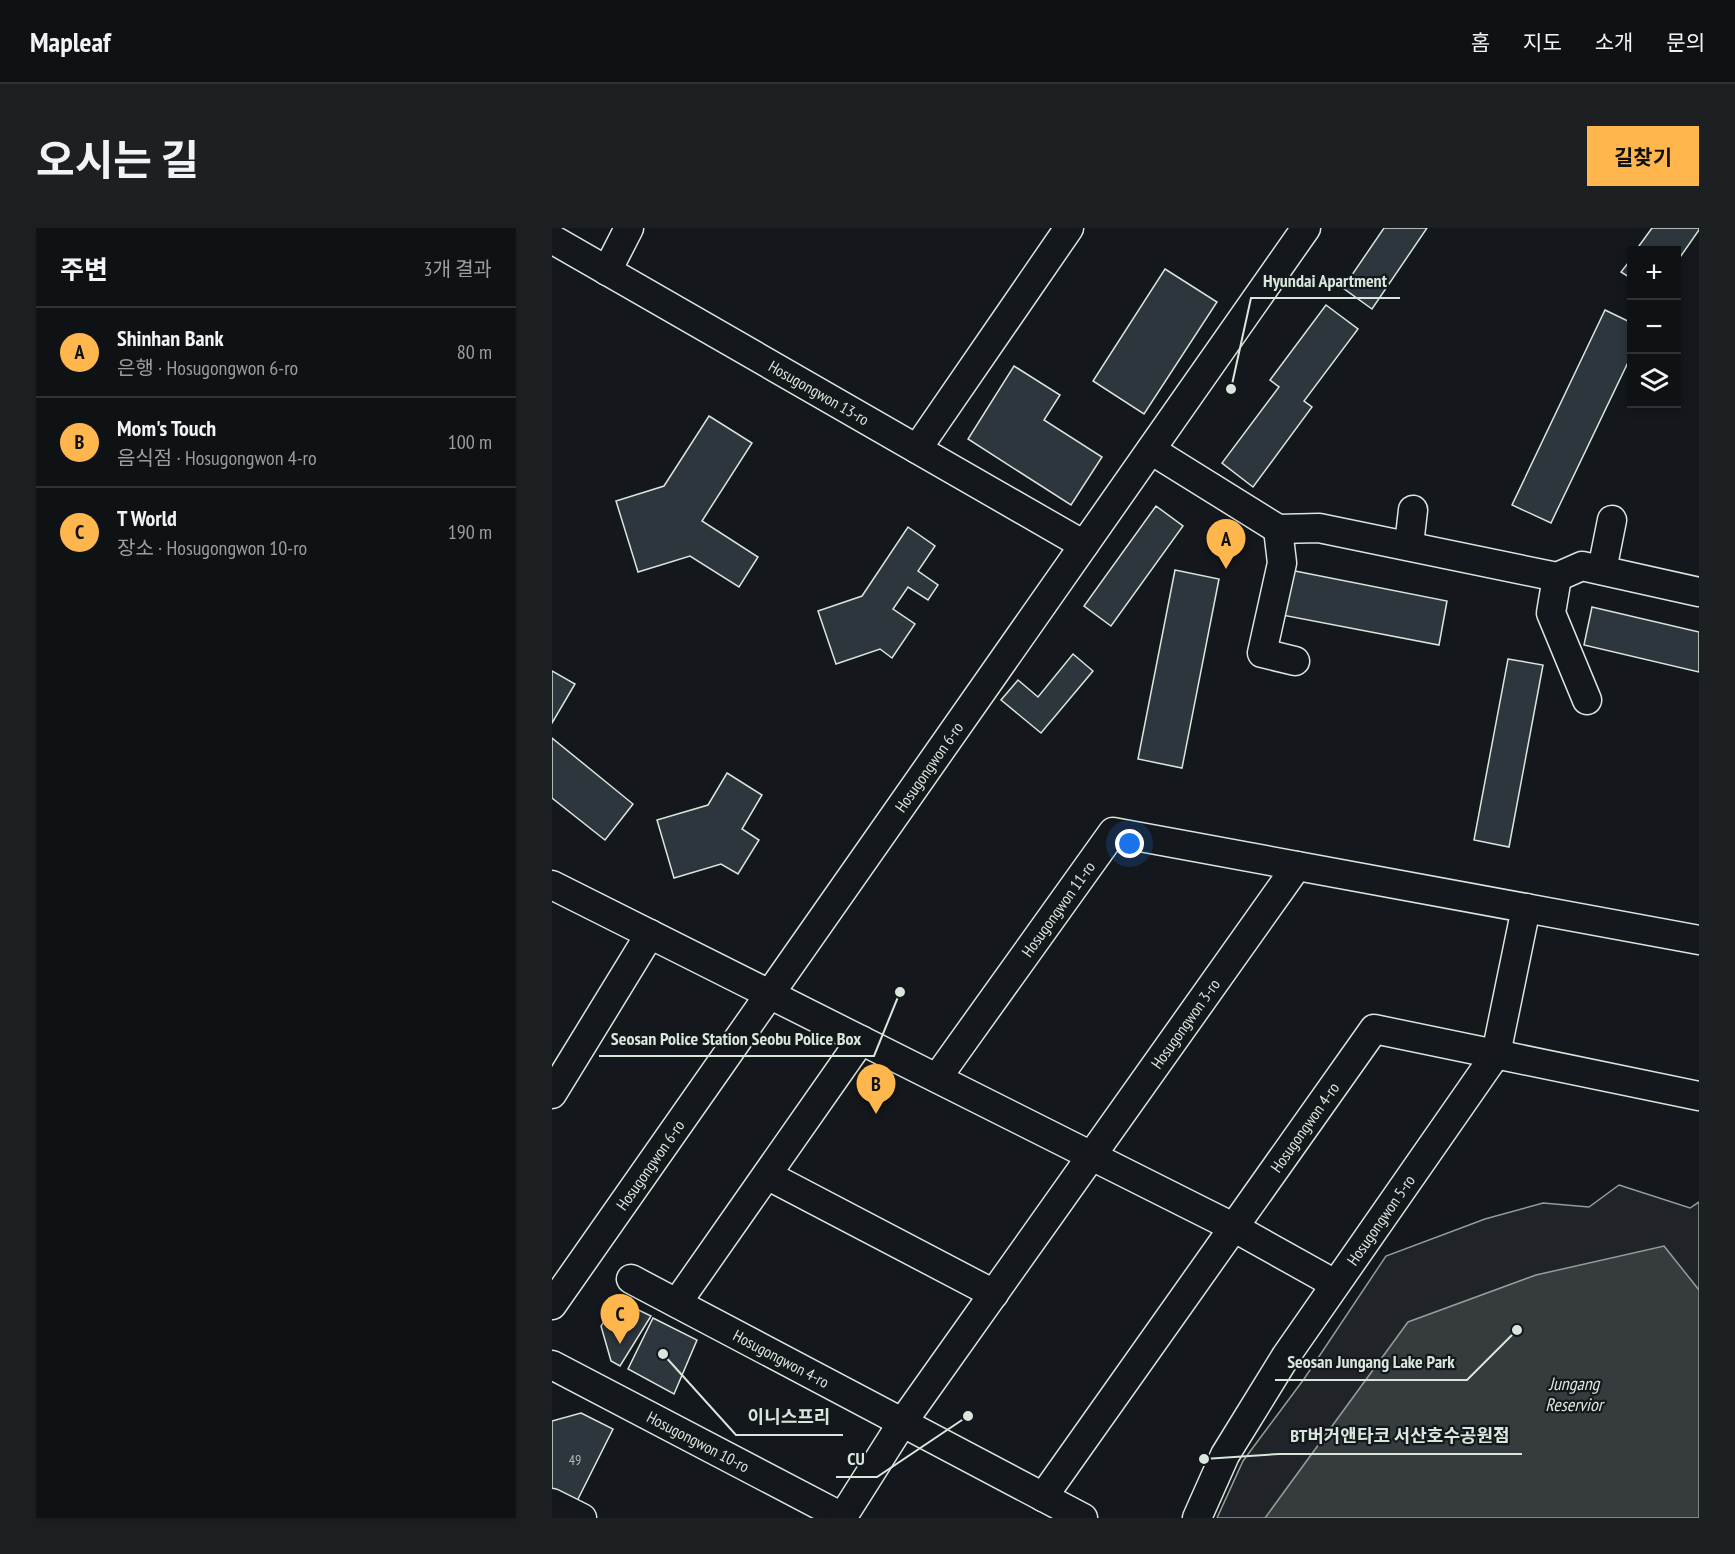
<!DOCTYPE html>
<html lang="ko">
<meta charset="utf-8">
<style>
:root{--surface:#0f1215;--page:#1d2022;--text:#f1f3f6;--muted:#9b9ea0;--line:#2f3234;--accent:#ffb74d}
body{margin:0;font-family:"PT Sans Narrow","Noto Sans KR",sans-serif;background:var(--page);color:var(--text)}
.controls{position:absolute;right:18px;top:18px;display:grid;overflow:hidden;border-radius:0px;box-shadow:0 3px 9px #0003}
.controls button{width:54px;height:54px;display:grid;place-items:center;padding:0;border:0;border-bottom:2px solid var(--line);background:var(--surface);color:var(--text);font:30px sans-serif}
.you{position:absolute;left:578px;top:616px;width:21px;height:21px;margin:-15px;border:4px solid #fff;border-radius:50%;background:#1a73e8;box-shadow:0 0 0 9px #1a73e833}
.badge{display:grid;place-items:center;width:39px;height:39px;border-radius:50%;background:var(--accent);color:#111;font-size:20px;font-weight:700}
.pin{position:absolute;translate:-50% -50px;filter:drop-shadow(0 2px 3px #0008)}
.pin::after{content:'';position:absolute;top:32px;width:21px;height:18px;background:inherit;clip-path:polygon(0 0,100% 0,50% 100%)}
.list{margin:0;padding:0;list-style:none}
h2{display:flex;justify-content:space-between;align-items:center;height:78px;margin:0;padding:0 24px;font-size:26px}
h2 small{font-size:20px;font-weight:400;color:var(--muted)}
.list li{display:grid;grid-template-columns:39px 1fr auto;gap:18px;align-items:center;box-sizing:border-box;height:90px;padding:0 24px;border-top:2px solid var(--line)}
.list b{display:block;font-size:22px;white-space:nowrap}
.list p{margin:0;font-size:20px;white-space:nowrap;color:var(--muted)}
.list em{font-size:20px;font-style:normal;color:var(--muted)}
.icon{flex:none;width:33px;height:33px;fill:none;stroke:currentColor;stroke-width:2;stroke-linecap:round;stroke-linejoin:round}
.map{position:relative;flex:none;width:1147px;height:1290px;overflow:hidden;border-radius:0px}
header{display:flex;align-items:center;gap:36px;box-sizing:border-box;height:84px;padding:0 30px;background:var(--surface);border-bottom:2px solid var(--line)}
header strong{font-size:28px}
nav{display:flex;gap:33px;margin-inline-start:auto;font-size:21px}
.intro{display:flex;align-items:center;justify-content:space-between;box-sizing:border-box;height:144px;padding:0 36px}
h1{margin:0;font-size:42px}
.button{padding:15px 27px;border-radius:0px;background:var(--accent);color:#111;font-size:21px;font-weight:700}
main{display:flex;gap:36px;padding:0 36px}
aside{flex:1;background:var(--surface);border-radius:0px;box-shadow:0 3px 9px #0003}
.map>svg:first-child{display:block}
.green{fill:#202428;stroke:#939e99;stroke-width:1.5}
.water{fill:#363b3e;stroke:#939e99;stroke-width:1.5}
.building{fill:#2c363c;stroke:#d8e6dc;stroke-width:1.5}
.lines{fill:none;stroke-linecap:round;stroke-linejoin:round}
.minor-casing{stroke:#d8e6dc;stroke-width:31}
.minor{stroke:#14181c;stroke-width:28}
.labels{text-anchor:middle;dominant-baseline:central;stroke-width:4.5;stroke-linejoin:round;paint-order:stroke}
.number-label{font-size:14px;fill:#adbab4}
.street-label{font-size:16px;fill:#d8e6dc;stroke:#14181c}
.water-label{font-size:18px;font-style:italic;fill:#d8e6dc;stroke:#14181c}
.leader{fill:none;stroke:#d8e6dc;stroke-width:2}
.callout-dot{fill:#d8e6dc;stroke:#14181c;stroke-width:2}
.callout-label{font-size:18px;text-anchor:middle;font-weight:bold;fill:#d8e6dc;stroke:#14181c;stroke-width:4.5;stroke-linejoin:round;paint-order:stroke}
</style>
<header>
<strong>Mapleaf</strong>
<nav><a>홈</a><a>지도</a><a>소개</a><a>문의</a></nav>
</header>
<div class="intro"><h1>오시는 길</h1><a class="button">길찾기</a></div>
<main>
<aside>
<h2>주변<small>3개 결과</small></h2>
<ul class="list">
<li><span class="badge">A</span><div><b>Shinhan Bank</b><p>은행 · Hosugongwon 6-ro</p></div><em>80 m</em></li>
<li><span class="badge">B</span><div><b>Mom's Touch</b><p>음식점 · Hosugongwon 4-ro</p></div><em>100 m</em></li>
<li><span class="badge">C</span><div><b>T World</b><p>장소 · Hosugongwon 10-ro</p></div><em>190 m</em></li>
</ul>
</aside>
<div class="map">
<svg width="1147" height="1290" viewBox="0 0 1147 1290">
<rect width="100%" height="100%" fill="#14181c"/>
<path class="green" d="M1067,957L1138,980L1147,974V1290H665L691,1233L752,1151L834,1028L933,991L991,975L1037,979Z"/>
<path class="water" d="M1112,1018L1147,1062V1290H713L856,1094L984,1047Z"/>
<g class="building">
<path d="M832,0H875L820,81L791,60Z"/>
<path d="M1100,0H1147V2L1124,35V22H1084Z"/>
<path d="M1080,30V51L1069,44Z"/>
<path d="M613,41L665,74L592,186L541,153Z"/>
<path d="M774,77L806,101L752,173L760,179L701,259L670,235L727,159L718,152Z"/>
<path d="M1053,82L1080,95V126L999,295L960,277Z"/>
<path d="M462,138L508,167L492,192L550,229L519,277L416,211Z"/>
<path d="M157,188L200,215L150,293L206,329L187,359L138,328L86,344L64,273L112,258Z"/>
<path d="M604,278L631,298L559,398L532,378Z"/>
<path d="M356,299L383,318L366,343L386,357L376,372L356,359L341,381L363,396L340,430L328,421L284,436L266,383L310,368Z"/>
<path d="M623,342L667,351L630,540L586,531Z"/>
<path d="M738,342L895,373L887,417L730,387Z"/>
<path d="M1040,379L1147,404V444L1032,417Z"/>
<path d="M521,426L541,443L489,505L449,472L466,452L486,469Z"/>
<path d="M956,431L991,437L957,619L922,612Z"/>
<path d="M0,443L23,456L0,495Z"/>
<path d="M0,510L81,576L53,612L0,570Z"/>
<path d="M175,545L210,567L190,601L207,612L186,646L169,636L122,650L105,592L156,577Z"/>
<path d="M66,1072L99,1088L68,1138L59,1133L49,1098Z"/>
<path d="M101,1090L145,1112L122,1166L76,1141Z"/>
<path d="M29,1185L61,1201L24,1275L0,1263V1193Z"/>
</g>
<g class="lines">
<g class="minor-casing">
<g id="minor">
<path id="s1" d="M0,11L532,317"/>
<path d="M55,43L77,0"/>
<path d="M365,221L517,0"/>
<path d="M599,222L726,301L767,300L1005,349L1030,338L1147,364"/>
<path d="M726,301L730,335L710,425L743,433"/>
<path d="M857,317L861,282"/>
<path d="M1050,342L1060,292"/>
<path d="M1005,349L999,385L1035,472"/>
<path d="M0,657L681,999L783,1056"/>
<path id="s2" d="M385,850L561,604L1147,712"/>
<path d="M0,866L98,706"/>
<path d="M215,947L442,1066"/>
<path id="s3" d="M79,1051L531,1290"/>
<path d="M125,1075L309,812"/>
<path id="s4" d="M0,1077L754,0"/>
<path id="s5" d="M0,1137L292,1290"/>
<path id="s6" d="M491,1269L822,801L1147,868"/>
<path d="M0,1275L30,1290"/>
<path id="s7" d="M290,1290L350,1195L745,638"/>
<path id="s8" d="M645,1290L673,1227L734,1128L944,826L974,680"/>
</g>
</g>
<use href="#minor" class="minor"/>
</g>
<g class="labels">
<g class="number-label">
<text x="23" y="1232">49</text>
</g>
<g class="street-label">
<text stroke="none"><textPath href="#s1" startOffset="308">Hosugongwon 13-ro</textPath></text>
<text stroke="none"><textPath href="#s4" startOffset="657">Hosugongwon 6-ro</textPath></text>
<text stroke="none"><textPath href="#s2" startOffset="208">Hosugongwon 11-ro</textPath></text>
<text stroke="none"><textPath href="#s7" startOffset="602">Hosugongwon 3-ro</textPath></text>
<text stroke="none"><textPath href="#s6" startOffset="453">Hosugongwon 4-ro</textPath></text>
<text stroke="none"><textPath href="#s4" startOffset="171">Hosugongwon 6-ro</textPath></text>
<text stroke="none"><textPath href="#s8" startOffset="351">Hosugongwon 5-ro</textPath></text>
<text stroke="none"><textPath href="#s3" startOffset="170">Hosugongwon 4-ro</textPath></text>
<text stroke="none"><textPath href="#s5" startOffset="165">Hosugongwon 10-ro</textPath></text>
</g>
<g class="water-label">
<text x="1022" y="1155">Jungang<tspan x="1022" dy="21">Reservior</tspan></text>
</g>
</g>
<path class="leader" d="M679 161L699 70H848M348 764L322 828H47M965 1102L915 1152H723M111 1126L184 1207H291M652 1231L727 1226H970M416 1188L325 1249H284"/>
<g class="callout-dot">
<circle cx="679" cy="161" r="6"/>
<circle cx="348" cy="764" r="6"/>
<circle cx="965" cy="1102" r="6"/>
<circle cx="111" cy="1126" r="6"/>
<circle cx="652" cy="1231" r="6"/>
<circle cx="416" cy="1188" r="6"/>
</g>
<g class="callout-label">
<text x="773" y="59">Hyundai Apartment</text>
<text x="184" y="817">Seosan Police Station Seobu Police Box</text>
<text x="819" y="1140">Seosan Jungang Lake Park</text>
<text x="237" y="1195">이니스프리</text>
<text x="848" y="1214">BT버거앤타코 서산호수공원점</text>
<text x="304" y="1237">CU</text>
</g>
</svg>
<div class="controls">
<button>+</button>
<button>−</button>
<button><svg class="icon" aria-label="layers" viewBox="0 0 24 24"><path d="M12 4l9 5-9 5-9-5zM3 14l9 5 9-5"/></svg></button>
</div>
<div class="you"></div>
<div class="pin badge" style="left:674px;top:341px">A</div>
<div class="pin badge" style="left:324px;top:886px">B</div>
<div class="pin badge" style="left:68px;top:1116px">C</div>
</div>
</main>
